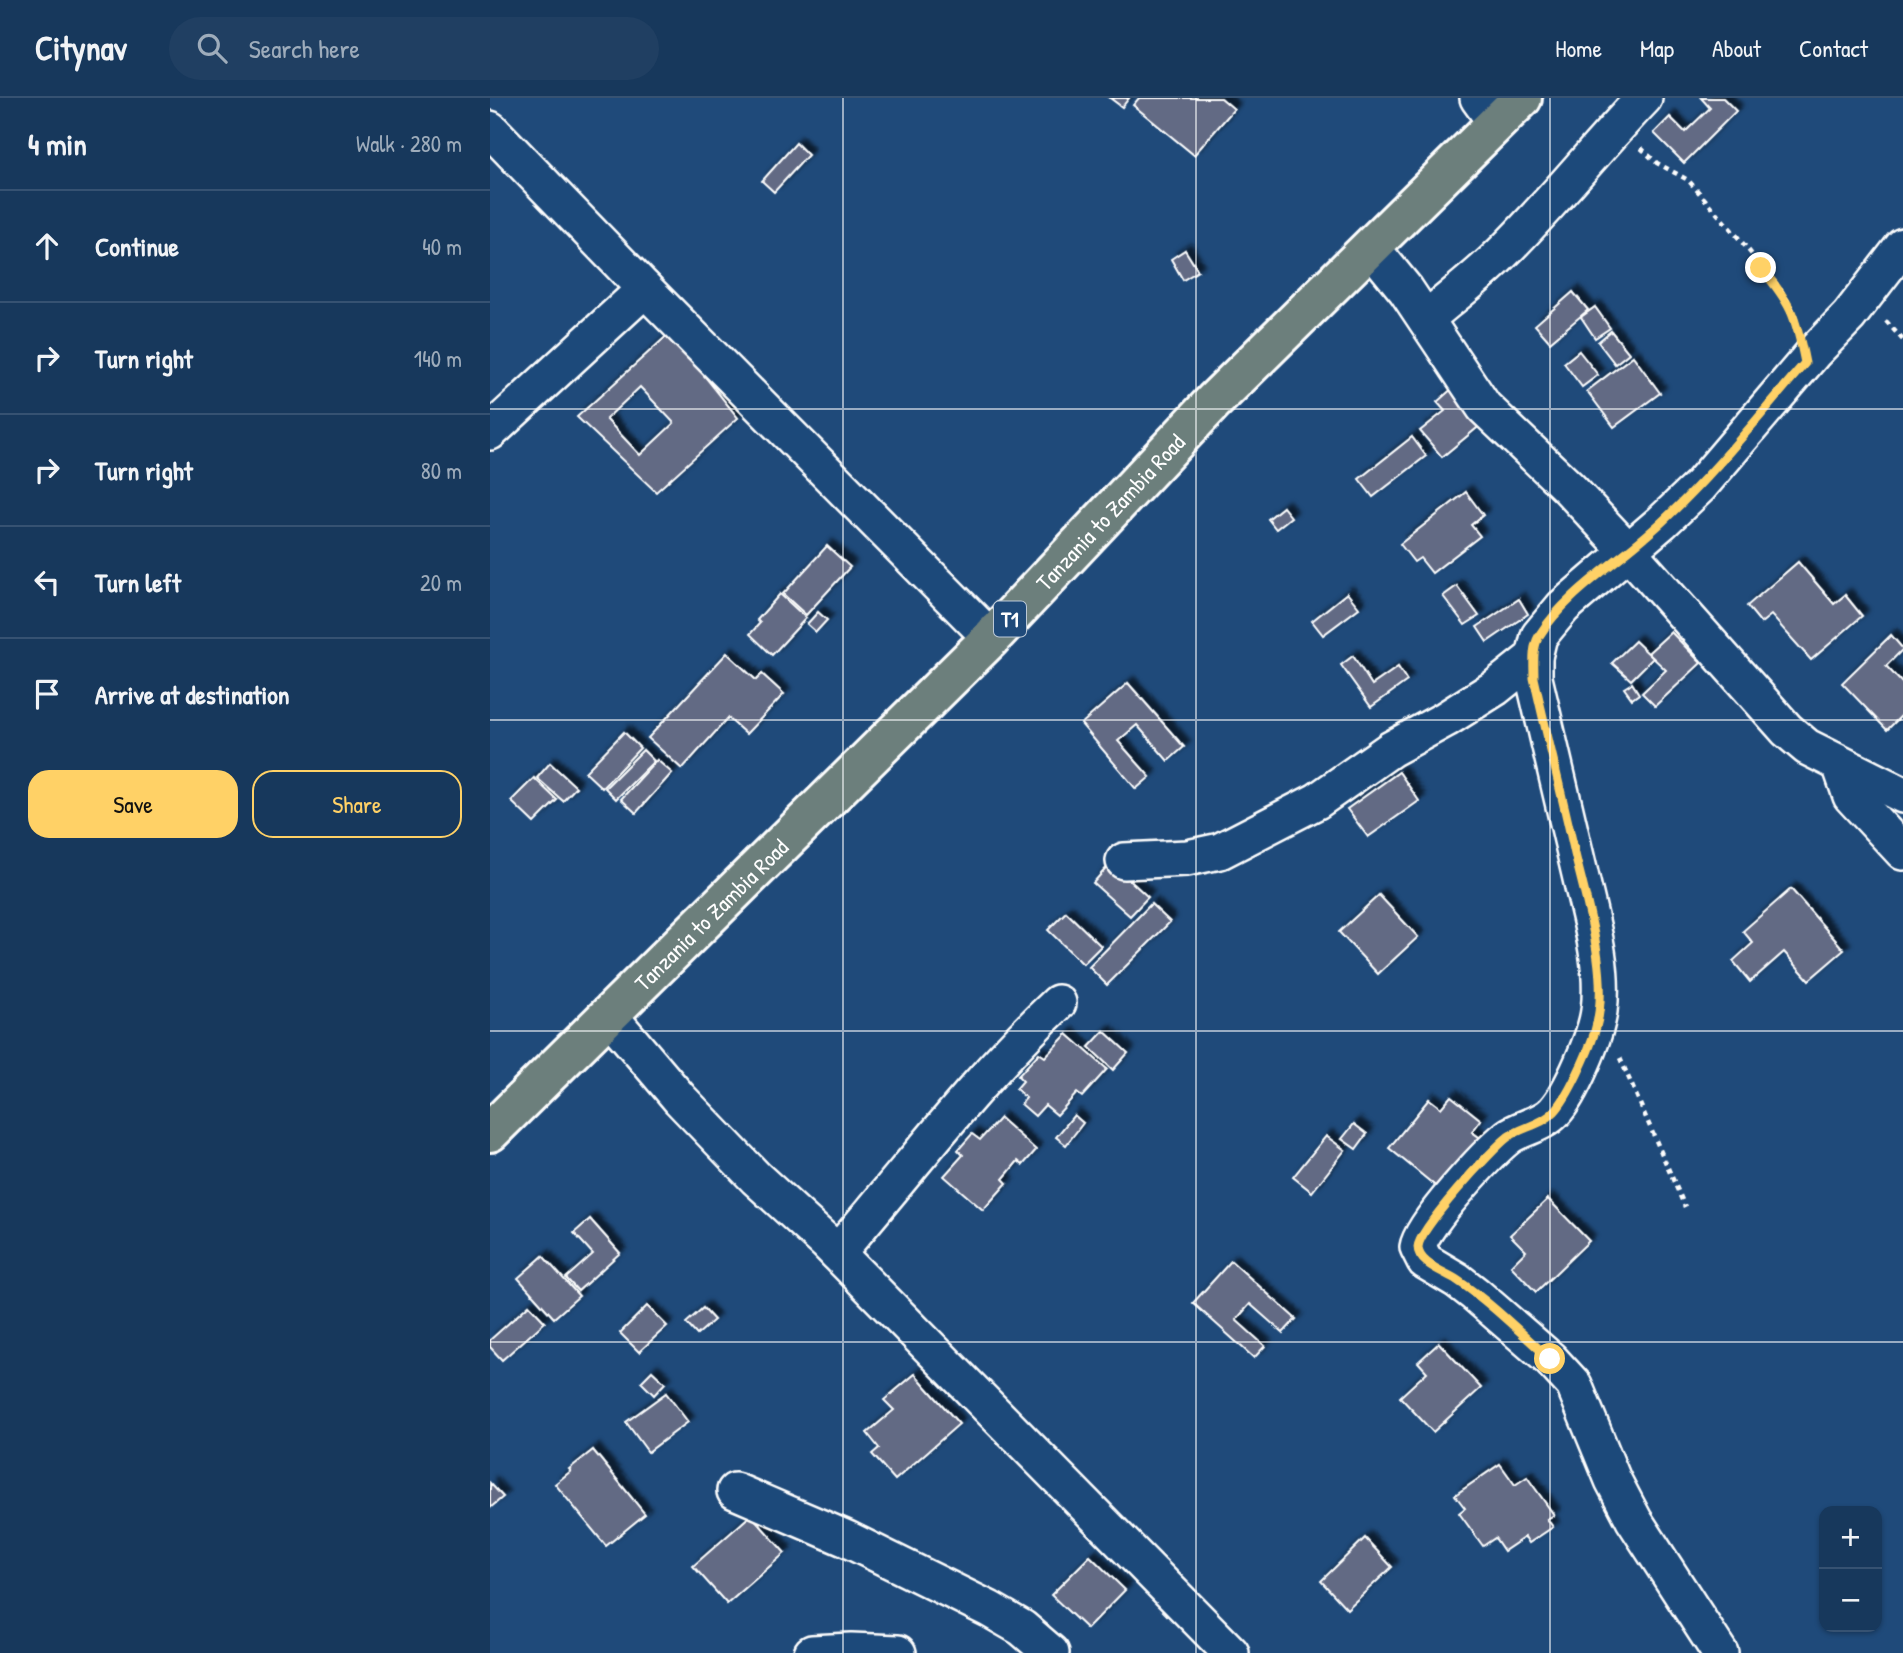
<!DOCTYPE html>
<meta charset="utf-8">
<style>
:root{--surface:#17385c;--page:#203f62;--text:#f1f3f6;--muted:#9eacbb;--line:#365272;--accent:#ffd166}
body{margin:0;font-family:"Patrick Hand",sans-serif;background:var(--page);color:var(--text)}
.controls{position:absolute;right:21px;bottom:21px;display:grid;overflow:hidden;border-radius:14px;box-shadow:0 2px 5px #0004}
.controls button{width:63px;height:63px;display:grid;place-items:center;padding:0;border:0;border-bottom:2px solid var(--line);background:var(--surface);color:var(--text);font:35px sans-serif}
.stop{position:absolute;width:21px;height:21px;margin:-16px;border:5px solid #ffd166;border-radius:50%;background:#fff}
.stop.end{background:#ffd166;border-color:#fff;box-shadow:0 2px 7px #0008}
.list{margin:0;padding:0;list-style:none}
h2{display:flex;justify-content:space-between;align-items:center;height:91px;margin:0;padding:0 28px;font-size:30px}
h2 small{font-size:23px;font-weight:400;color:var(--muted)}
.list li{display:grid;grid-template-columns:46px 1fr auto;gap:21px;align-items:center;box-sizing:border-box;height:112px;padding:0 28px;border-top:2px solid var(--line)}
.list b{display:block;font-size:26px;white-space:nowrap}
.list em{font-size:23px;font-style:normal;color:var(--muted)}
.actions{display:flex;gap:14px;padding:21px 28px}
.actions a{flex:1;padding:16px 0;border:2px solid var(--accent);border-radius:21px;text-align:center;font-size:24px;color:var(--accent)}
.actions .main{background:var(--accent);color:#111}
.icon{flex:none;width:38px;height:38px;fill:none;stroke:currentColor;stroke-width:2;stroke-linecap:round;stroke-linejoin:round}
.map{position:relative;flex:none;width:1413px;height:1555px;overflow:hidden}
header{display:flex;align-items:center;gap:42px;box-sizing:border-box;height:98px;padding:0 35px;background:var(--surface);border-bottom:2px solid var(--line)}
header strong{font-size:33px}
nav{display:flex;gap:38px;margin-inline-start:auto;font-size:24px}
.search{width:490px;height:63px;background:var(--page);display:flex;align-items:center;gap:18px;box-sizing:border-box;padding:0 24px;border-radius:38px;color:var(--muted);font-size:26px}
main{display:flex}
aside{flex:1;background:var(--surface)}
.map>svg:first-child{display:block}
.building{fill:#626a84;stroke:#fff;stroke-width:2;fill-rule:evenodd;filter:url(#shadow)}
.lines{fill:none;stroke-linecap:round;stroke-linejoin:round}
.minor-casing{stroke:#fff;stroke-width:40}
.trunk-casing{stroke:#fff;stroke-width:44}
.path{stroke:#fff;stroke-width:4.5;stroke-dasharray:5 5;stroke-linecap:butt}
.minor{stroke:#1f4a7a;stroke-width:35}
.trunk{stroke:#6c7f7c;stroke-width:38}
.route{stroke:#ffd166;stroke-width:9}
.grid{fill:none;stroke:#fff;stroke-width:2;stroke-opacity:0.55}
.labels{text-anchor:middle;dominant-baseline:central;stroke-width:5;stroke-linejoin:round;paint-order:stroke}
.shield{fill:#1f4a7a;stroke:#bcc9d7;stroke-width:2}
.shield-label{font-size:21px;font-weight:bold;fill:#fff}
.street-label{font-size:23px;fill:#fff;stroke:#1f4a7a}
</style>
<header>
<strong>Citynav</strong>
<div class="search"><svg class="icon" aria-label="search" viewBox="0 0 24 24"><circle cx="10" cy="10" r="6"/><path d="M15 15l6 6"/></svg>Search here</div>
<nav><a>Home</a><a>Map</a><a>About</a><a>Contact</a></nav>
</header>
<main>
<aside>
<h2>4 min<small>Walk · 280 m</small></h2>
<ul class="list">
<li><svg class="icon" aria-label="ahead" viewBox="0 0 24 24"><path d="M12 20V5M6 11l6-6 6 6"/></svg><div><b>Continue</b></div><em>40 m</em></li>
<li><svg class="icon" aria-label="right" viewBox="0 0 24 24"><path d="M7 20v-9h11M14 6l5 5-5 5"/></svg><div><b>Turn right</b></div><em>140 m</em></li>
<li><svg class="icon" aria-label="right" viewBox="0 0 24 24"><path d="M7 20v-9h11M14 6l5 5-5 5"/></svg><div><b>Turn right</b></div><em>80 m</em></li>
<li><svg class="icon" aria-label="left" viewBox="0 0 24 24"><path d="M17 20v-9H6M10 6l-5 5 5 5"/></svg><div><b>Turn left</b></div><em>20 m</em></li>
<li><svg class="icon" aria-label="arrive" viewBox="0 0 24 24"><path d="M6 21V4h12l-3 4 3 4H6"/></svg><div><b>Arrive at destination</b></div></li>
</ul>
<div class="actions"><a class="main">Save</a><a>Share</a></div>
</aside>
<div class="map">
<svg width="1413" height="1555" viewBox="0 0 1413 1555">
<defs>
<filter id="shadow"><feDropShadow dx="6" dy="-6" stdDeviation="2" flood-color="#0009"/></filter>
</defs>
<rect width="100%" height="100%" fill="#1f4a7a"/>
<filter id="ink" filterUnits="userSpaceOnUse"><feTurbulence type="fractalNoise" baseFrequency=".0143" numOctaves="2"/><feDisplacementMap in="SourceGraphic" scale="14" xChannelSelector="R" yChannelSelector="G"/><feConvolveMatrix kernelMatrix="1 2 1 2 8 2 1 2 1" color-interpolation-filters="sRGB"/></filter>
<g filter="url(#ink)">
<g class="building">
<path d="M620,0H639L632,9Z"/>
<path d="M649,0H731L744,11L704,57L643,7Z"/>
<path d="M1211,0H1233L1246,13L1194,65L1164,35L1180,19L1195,34L1220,10Z"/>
<path d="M306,45L318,57L284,94L272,83Z"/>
<path d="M695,152L708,173L693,182L681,161Z"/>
<path d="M1083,194L1098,212L1060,244L1045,227Z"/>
<path d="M1105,209L1120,230L1105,240L1091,219Z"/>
<path d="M1121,233L1139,255L1125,266L1108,244Z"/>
<path d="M180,235L248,320L166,394L87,319ZM150,289L184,325L150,357L116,321Z"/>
<path d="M1089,253L1108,277L1092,289L1074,265Z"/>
<path d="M1143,258L1170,295L1124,329L1097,293Z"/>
<path d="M964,289L993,325L952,359L930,333L955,313L947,304Z"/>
<path d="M922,339L936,358L883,399L869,381Z"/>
<path d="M976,394L993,417L981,427L990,438L942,475L930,460L924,464L910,446Z"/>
<path d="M793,409L801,419L786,431L778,421Z"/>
<path d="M337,448L360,469L316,517L293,496Z"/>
<path d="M1308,464L1344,506L1355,497L1372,518L1321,562L1281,517L1271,525L1257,508Z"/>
<path d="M967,488L989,518L975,527L953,498Z"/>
<path d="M857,495L869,510L833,537L822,523Z"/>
<path d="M290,496L316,520L282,557L260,536L270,525L267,522Z"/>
<path d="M1029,501L1038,516L997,544L987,529Z"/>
<path d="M328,514L337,522L326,534L317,526Z"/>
<path d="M1181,534L1211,565L1165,608L1152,595L1176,572L1158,555Z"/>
<path d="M1401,537L1413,551L1396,568L1413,586V616L1397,632L1352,585Z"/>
<path d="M1145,543L1163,560L1141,582L1122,565Z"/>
<path d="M237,555L266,582L272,576L294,596L256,636L238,620L192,671L158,640Z"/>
<path d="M863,558L882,587L908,569L917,583L881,609L851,567Z"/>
<path d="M638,585L694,649L678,663L647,627L628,643L660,679L646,691L591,626Z"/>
<path d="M1142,585L1149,596L1142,601L1134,590Z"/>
<path d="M134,634L150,650L112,690L95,674Z"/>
<path d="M153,652L164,663L126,701L115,690Z"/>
<path d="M167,662L182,675L146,715L131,701Z"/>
<path d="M60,665L86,689L73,703L47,680Z"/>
<path d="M909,674L929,703L878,739L857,711Z"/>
<path d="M44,680L67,702L44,725L21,703Z"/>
<path d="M621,765L658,799L640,818L603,785Z"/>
<path d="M1301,791L1354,852L1319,882L1294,854L1260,884L1243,863L1263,845L1253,833Z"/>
<path d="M889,797L928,839L888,876L849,834Z"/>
<path d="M661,806L680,824L617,887L599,869Z"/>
<path d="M576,814L611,848L593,866L558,832Z"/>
<path d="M614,933L638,955L623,972L599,949Z"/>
<path d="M577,936L617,971L592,999L587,995L567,1017L555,1007L545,1018L531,1006L536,1000L526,991L533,983L528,978L549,955L555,959Z"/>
<path d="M961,998L991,1022L982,1034L996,1044L954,1095L899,1050L939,1001L951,1010Z"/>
<path d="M584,1017L593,1025L576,1047L566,1039Z"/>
<path d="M510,1020L546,1052L533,1067L528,1063L513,1081L517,1085L493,1112L454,1078L473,1057L468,1052L482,1036L490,1042Z"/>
<path d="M864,1026L877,1036L866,1051L852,1041Z"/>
<path d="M836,1038L855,1052L822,1094L803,1079Z"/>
<path d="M1058,1101L1099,1143L1046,1194L1021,1168L1036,1153L1020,1137Z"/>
<path d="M100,1121L130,1155L88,1193L76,1180L103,1156L84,1135Z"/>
<path d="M53,1158L89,1198L64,1220L28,1180Z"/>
<path d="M741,1163L806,1221L793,1235L760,1206L746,1222L775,1248L764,1260L703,1205Z"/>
<path d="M39,1207L55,1224L12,1262L0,1249V1242Z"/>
<path d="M157,1208L177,1228L149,1254L130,1235Z"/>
<path d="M213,1210L224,1222L207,1237L196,1225Z"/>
<path d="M949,1245L991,1290L943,1334L910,1299L937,1274L928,1264Z"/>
<path d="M162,1273L175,1285L164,1297L151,1284Z"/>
<path d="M425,1276L469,1326L405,1382L382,1356L389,1350L377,1335L404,1312L394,1302Z"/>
<path d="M176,1295L198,1324L158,1354L136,1324Z"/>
<path d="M103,1352L155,1416L116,1448L65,1386L81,1373L79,1371Z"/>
<path d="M1010,1366L1025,1387L1037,1379L1064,1417L1057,1421L1063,1429L1039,1445L1035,1439L1014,1453L1005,1440L993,1448L969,1415L975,1410L965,1397Z"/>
<path d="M0,1385L13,1399L0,1410Z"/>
<path d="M261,1417L295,1455L237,1506L203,1468Z"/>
<path d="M875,1440L902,1469L857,1511L831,1483Z"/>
<path d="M600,1458L635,1492L597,1531L561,1497Z"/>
</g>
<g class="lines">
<g class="minor-casing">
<g id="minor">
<path d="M988,0L1006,25"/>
<path d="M0,31L155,191L501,540"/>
<path d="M881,149L916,192L994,309L1079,390L1138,453L1297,632L1317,649L1413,697"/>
<path d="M936,221C959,201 983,183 1005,162C1058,111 1103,53 1154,0"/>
<path d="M0,334L155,191"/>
<path d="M1350,666L1361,698L1413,754"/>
<path d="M634,763L697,760L730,753L827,703L901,651L956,621L1005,590L1044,559"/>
<path d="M118,916L190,1001L266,1080L336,1144L741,1555"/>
<path d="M347,1155C420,1071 486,982 568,905"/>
<path d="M245,1393L357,1441L499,1511L532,1530L561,1555"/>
<path d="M322,1555L361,1553L408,1555"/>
<path d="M1230,1555L1144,1422L1123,1382L1084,1287L1060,1261L985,1196L967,1182L935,1163L928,1149C931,1127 998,1055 1018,1039C1032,1029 1052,1027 1064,1014C1081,996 1106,937 1109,913C1115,868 1100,820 1090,776C1075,711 1059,645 1044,580V559L1049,538L1073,509L1172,424L1210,388L1325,253L1359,218L1413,148"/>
</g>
</g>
<g class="trunk-casing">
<g id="trunk">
<path id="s1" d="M0,1034L501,540L724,303L1032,0"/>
</g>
</g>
<g class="path">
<path d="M1151,50L1167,65L1198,82L1247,138L1292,194L1302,211L1307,227"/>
<path d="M1396,223L1413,242"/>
<path d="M1130,960L1195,1109"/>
</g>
<use href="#minor" class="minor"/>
<use href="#trunk" class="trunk"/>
</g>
</g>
<g class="lines" filter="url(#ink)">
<path class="route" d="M1060,1261C1030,1234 1000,1204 967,1182C955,1174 928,1166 928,1149C929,1131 1001,1052 1018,1039C1032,1029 1052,1027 1064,1014C1078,1000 1099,953 1105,933C1121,882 1097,807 1085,756C1072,697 1057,638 1044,580C1044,566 1042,550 1049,538C1077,493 1137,458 1175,421C1226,373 1269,318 1315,265C1306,219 1302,206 1271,170"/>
</g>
<path class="grid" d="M353,0V1555M706,0V1555M1060,0V1555M0,311H1413M0,622H1413M0,933H1413M0,1244H1413"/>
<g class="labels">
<rect class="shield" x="504" y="503.5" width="32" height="35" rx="5"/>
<g class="shield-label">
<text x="520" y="521">T1</text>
</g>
<g class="street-label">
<text stroke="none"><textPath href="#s1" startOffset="877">Tanzania to Zambia Road</textPath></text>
<text stroke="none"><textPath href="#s1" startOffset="310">Tanzania to Zambia Road</textPath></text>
</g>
</g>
</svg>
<div class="controls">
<button>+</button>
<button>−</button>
</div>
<div class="stop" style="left:1060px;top:1261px"></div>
<div class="stop end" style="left:1271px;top:170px"></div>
</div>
</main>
